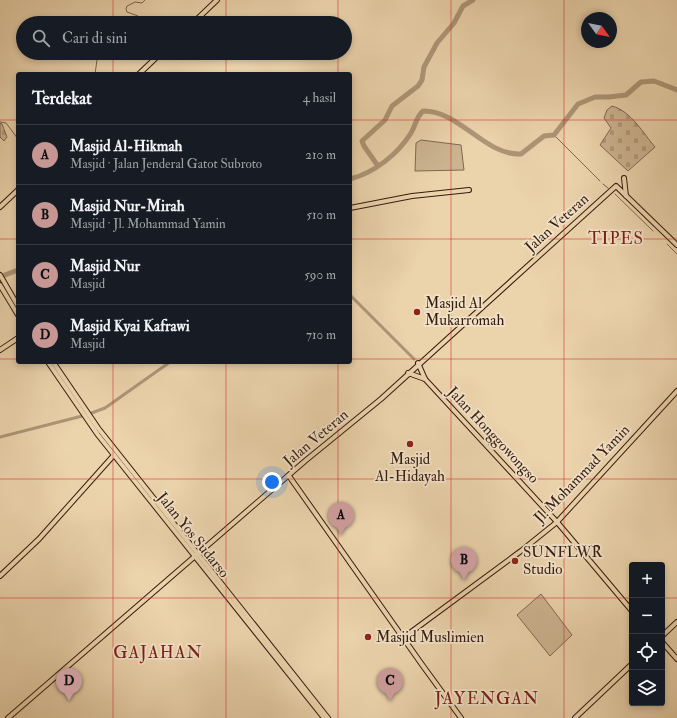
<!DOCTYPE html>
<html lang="id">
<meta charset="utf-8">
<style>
:root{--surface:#171b24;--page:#20242c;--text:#f1f3f6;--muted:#9ea1a6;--line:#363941;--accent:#c59692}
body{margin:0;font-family:"IM FELL Double Pica",serif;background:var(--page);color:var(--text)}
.controls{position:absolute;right:12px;bottom:12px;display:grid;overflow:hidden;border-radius:4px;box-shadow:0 2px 6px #0003}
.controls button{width:36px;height:36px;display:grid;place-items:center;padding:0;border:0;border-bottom:1px solid var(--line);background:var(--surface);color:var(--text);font:20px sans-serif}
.compass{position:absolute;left:581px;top:12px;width:36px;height:36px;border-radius:50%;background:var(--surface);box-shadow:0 2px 6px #0003;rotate:123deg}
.you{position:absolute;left:272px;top:482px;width:14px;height:14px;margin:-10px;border:3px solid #fff;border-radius:50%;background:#1a73e8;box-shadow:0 0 0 6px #1a73e833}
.badge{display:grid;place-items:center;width:26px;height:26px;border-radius:50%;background:var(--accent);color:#111;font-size:13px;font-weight:700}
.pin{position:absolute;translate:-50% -33px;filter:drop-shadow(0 1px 2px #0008)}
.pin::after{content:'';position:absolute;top:21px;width:14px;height:12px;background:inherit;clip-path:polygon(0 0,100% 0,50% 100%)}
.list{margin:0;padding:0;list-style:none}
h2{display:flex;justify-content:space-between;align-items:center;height:52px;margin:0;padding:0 16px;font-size:17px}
h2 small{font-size:13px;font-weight:400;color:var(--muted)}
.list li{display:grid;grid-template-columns:26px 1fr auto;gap:12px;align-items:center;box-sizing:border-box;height:60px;padding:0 16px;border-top:1px solid var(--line)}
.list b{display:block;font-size:15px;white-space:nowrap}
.list p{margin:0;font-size:13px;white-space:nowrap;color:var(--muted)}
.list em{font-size:13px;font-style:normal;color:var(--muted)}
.icon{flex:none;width:22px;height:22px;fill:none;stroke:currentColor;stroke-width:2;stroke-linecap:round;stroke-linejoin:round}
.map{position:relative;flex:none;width:677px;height:718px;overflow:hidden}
.search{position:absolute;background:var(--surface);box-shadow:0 2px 6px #0003;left:16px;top:16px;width:336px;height:44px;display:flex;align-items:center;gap:10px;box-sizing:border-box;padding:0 14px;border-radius:22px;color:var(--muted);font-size:15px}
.panel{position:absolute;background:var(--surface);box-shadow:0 2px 6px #0003;left:16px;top:72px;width:336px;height:292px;border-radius:4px}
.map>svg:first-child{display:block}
.green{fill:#ccb491;stroke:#806850}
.cemetery{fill:url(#cemetery-stones);stroke:#806850}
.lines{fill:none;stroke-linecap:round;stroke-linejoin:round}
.stream{stroke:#7d654c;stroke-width:1}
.canal{stroke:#ad9576;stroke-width:3}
.river{stroke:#ad9576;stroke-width:5}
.major-casing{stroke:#351c0e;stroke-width:6}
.major{stroke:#ebd3ac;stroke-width:4}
.grid{fill:none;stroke:#d62828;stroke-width:1;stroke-opacity:0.55}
.poi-dot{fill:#8f2418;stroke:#f2e2c9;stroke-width:1.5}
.labels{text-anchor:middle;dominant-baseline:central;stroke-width:3.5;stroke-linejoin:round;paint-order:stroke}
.street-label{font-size:15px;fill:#351c0e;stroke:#f2e2c9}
.poi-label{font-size:15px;fill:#351c0e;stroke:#f2e2c9;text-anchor:start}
.quarter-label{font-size:17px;letter-spacing:1px;fill:#7a1f14;stroke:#f2e2c9}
</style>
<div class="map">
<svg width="677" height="718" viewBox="0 0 677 718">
<defs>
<pattern id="cemetery-stones" width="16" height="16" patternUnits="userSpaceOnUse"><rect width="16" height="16" fill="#ccb491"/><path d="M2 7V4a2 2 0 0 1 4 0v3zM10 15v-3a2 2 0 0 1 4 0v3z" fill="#b09a7c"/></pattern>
</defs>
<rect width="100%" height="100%" fill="#ebd3ac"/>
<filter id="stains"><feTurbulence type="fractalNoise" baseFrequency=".005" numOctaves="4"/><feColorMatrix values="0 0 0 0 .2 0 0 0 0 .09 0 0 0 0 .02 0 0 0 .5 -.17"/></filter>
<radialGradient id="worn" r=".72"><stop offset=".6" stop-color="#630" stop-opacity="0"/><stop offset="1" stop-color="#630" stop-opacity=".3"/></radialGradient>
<g class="green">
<path d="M421,140L461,145L464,170L415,171L416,143Z"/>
<path d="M541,594L572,635L550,656L517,615Z"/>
</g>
<g class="cemetery">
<path d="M612,106C631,111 643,133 655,147L628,171L600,145L611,128L604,118L607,110Z"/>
<path d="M0,123L2,124L7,137L4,141L0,137Z"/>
</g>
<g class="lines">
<g class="stream">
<path d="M139,23L138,16L127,12L126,9L127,6L135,2L142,3L145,0"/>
<path d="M95,74L97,60L101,53"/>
<path d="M0,122L6,123L18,139"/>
<path d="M554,135L600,181"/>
<path d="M603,184L608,188"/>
<path d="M615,194L653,231"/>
<path d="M667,244L677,254"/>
</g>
<g class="canal">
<path d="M350,295L414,359"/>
<path d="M0,437L86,415L105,408L170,362"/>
</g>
<g class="river">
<path d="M378,166L364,146L362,141L385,120L392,106L418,86L422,80L424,67L437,43L454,23L463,6L473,0"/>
<path d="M350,179C374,173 398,154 411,133C416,125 416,117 423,111C459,110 485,156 521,154L544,136L554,135L578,104L595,97H609L626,95L641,82L654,81L677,90"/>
<path d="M0,277L18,270"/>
</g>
<g class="major-casing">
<g id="major">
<path d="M193,23L217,0"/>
<path d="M139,74L161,53"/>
<path d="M624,178L626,196"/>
<path d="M0,207L18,190"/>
<path d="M350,208L412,196L469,190"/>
<path d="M0,275L18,306"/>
<path d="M0,285L18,315"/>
<path d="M0,350L18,338"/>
<path d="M48,362L98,435L324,718"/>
<path d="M53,362L98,428L328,718"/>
<path d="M418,363L425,379L557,522L632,611"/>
<path d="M408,373L425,379"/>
<path d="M289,476L423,666L461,718"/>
<path d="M0,576L39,539L114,455"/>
<path d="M662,636L677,622"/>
<path d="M403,638L521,551L557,522L677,391"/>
<path d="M662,642L677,659"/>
<path d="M8,718L305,461L381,399L616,186L677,245"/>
<path d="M575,718L632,664"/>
</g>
</g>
<use href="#major" class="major"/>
</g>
<path class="grid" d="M113,0V23M226,0V23M338,0V23M451,0V718M564,0V718M113,53V74M226,53V74M338,53V74M0,120H18M350,120H677M0,239H18M350,239H677M0,359H18M350,359H677M113,362V718M226,362V718M338,362V718M0,479H677M0,598H632M662,598H677"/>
<g class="poi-dot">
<circle cx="417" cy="312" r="4"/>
<circle cx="410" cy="444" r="4"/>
<circle cx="515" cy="561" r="4"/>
<circle cx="368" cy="637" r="4"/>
</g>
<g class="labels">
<g class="street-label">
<text transform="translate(557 223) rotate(-42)">Jalan Veteran</text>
<text transform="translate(493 435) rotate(47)">Jalan Honggowongso</text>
<text transform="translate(316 438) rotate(-40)">Jalan Veteran</text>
<text transform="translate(582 474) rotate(-46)">Jl. Mohammad Yamin</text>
<text transform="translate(193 535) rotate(51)">Jalan Yos Sudarso</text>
</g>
<g class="poi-label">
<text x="425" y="303">Masjid Al<tspan x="425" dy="17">Mukarromah</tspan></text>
<text x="410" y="459" text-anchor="middle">Masjid<tspan x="410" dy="17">Al-Hidayah</tspan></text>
<text x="523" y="552">SUNFLWR<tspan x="523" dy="17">Studio</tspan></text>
<text x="376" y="637">Masjid Muslimien</text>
</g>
<g class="quarter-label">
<text x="616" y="238">TIPES</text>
<text x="158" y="652">GAJAHAN</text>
<text x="487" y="698">JAYENGAN</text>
</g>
</g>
<rect width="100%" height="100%" filter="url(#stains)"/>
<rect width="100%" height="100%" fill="url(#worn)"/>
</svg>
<div class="controls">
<button>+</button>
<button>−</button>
<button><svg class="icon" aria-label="locate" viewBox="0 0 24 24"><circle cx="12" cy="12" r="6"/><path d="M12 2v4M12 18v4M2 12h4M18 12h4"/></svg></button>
<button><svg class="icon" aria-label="layers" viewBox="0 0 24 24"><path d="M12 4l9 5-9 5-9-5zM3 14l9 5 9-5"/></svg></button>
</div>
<svg class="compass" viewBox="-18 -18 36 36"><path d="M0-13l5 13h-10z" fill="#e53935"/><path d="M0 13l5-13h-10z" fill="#9ea1a6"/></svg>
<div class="you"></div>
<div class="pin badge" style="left:341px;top:535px">A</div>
<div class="pin badge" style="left:464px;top:580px">B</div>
<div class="pin badge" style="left:390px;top:701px">C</div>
<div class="pin badge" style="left:69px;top:701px">D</div>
<div class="search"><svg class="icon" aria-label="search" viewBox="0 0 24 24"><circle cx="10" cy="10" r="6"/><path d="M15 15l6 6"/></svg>Cari di sini</div>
<section class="panel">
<h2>Terdekat<small>4 hasil</small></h2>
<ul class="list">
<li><span class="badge">A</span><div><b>Masjid Al-Hikmah</b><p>Masjid · Jalan Jenderal Gatot Subroto</p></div><em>210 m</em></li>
<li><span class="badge">B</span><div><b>Masjid Nur-Mirah</b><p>Masjid · Jl. Mohammad Yamin</p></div><em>510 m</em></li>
<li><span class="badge">C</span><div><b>Masjid Nur</b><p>Masjid</p></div><em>590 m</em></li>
<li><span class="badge">D</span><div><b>Masjid Kyai Kafrawi</b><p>Masjid</p></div><em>710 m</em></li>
</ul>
</section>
</div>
